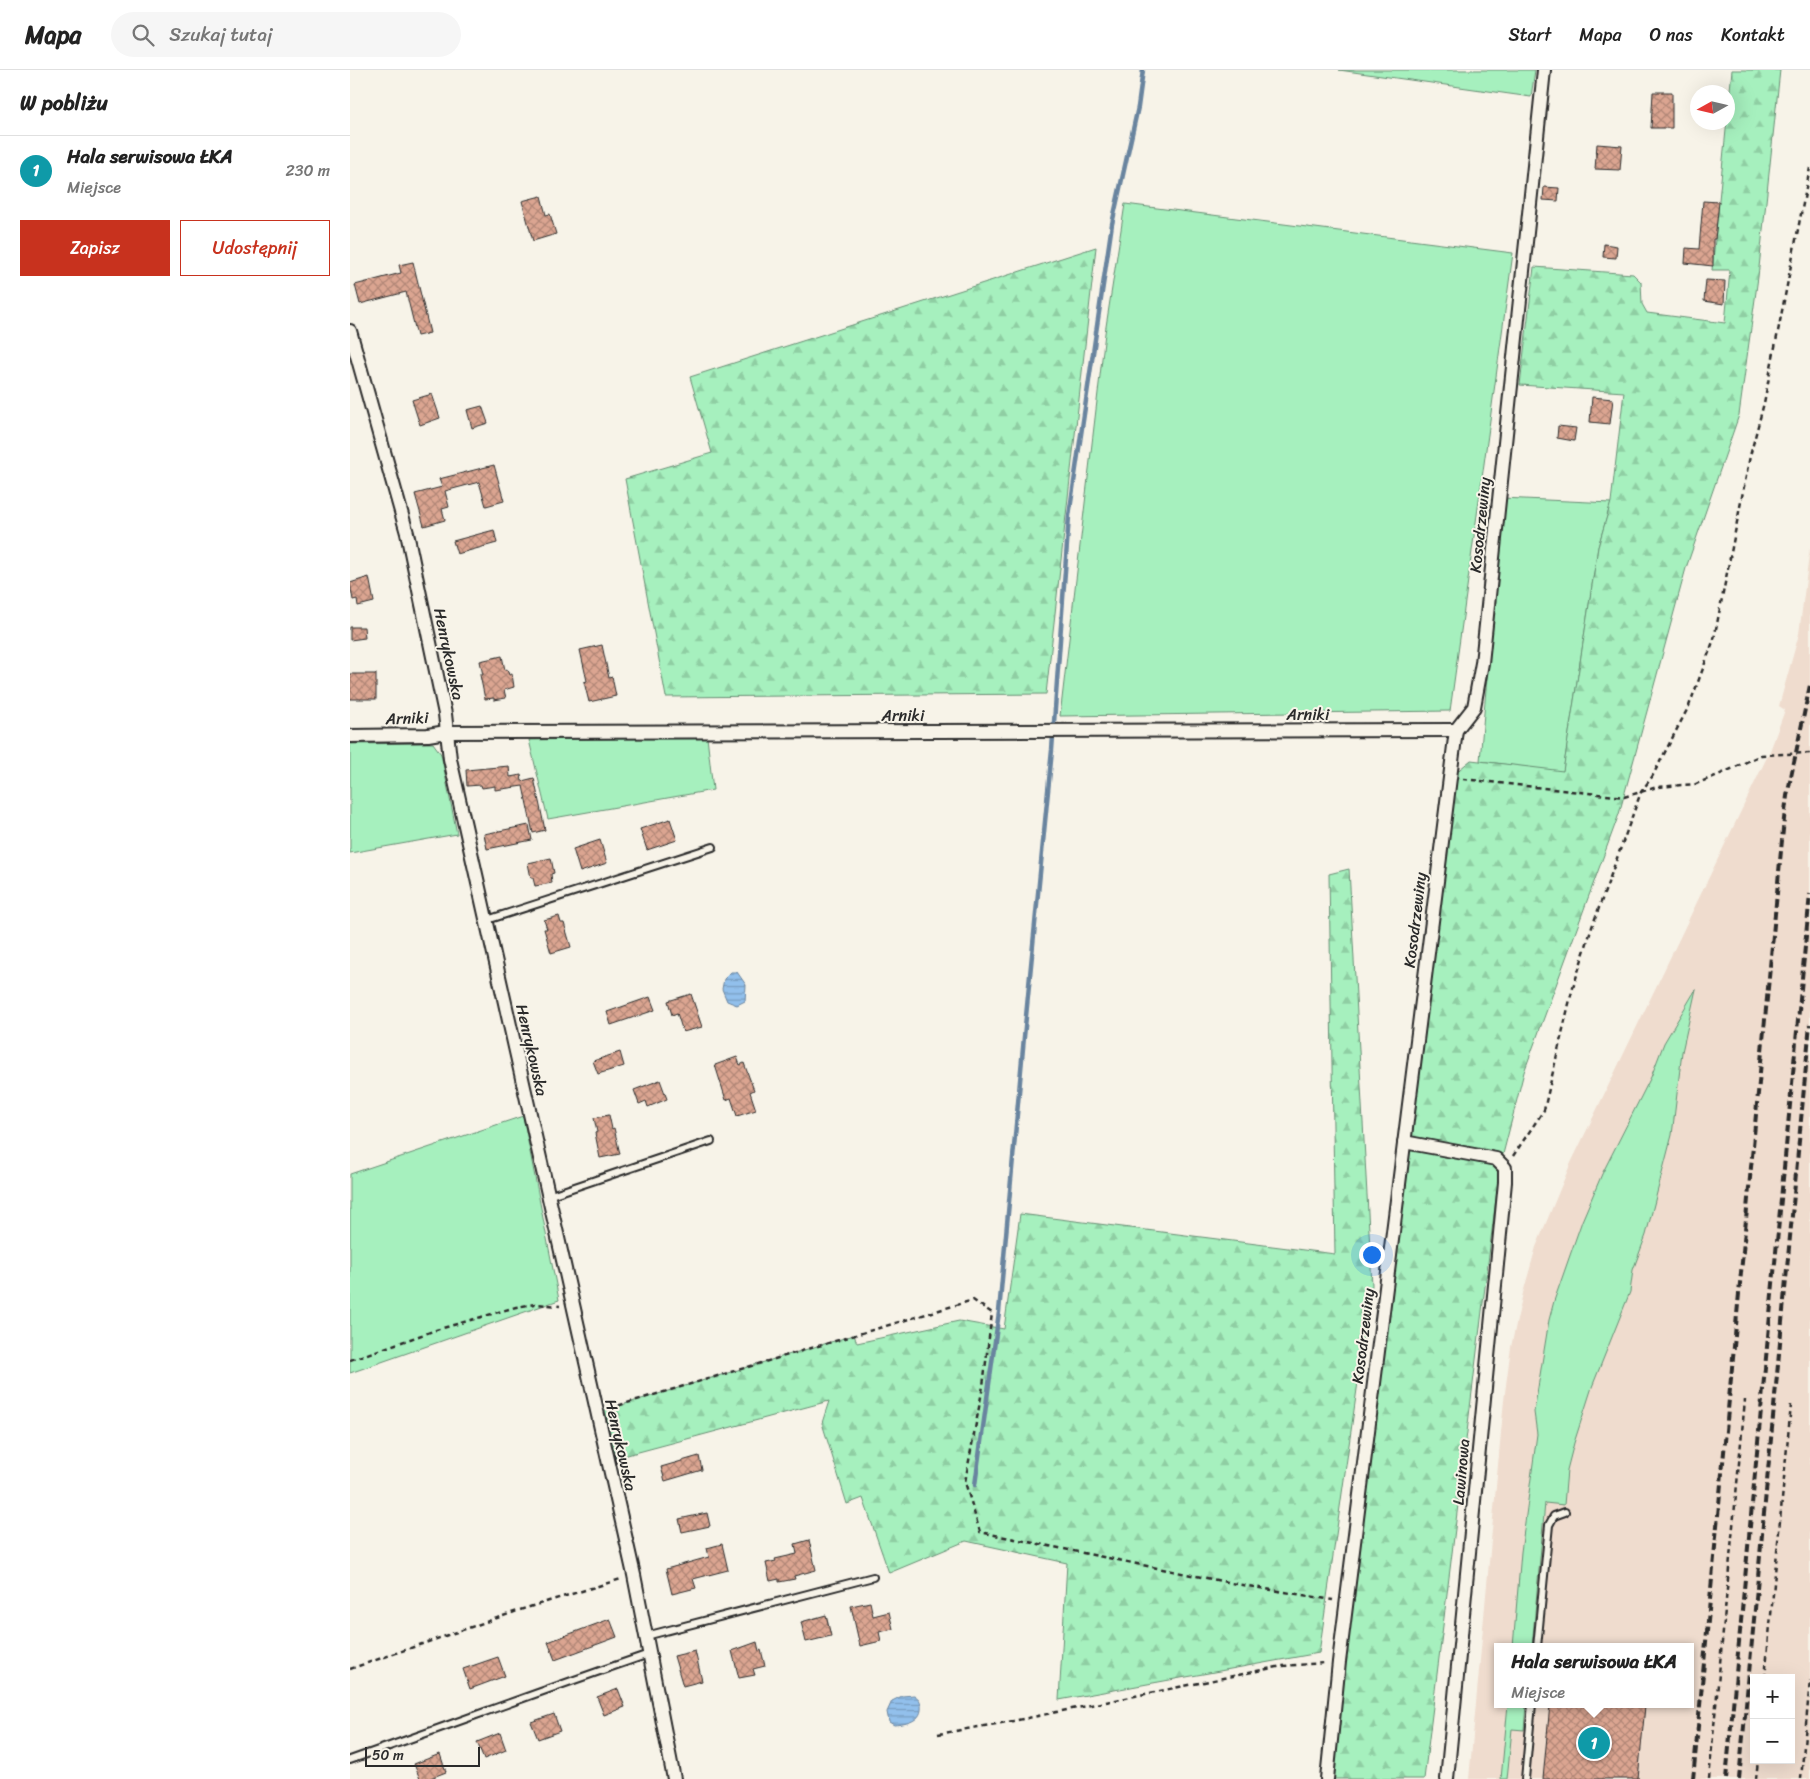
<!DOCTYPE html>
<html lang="pl">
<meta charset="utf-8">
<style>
:root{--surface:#fff;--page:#f6f6f6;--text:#222;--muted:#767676;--line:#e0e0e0;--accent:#c8321e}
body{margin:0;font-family:Sriracha,sans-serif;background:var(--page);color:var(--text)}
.controls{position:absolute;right:15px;bottom:15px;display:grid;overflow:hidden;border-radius:0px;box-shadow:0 5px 20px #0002}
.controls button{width:45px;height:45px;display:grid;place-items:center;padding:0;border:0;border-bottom:1px solid var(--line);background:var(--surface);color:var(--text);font:25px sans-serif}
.compass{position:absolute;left:1340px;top:15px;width:45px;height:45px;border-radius:50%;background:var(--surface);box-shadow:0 5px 20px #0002;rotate:262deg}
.scale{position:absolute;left:15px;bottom:12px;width:115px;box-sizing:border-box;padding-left:5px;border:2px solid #2b2b2b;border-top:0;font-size:14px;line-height:18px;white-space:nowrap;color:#2b2b2b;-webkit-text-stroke:4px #f7f3e8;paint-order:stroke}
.you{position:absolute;left:1021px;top:1184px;width:18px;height:18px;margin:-12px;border:4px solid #fff;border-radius:50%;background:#1a73e8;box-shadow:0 0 0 8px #1a73e833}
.badge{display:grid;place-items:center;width:32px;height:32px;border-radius:50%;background:var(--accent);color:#fff;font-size:16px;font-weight:700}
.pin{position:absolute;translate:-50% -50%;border:2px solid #fff;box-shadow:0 1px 5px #0006}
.popup{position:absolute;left:1144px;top:1573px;width:200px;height:65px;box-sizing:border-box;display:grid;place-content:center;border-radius:0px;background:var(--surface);filter:drop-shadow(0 1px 4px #0005);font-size:16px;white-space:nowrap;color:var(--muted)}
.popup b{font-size:19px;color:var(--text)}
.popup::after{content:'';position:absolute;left:50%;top:100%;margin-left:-10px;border:10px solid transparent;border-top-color:var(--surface)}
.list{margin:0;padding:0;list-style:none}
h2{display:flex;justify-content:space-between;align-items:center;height:65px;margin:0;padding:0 20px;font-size:21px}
h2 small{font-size:16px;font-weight:400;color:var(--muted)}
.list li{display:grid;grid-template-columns:32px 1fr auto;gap:15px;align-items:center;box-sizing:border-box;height:70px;padding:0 20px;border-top:1px solid var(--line)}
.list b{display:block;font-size:19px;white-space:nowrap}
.list p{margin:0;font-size:16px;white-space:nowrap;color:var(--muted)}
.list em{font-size:16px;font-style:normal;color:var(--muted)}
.actions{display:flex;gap:10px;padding:15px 20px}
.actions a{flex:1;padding:11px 0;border:1px solid var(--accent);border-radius:0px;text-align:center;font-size:18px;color:var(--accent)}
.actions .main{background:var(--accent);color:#fff}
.icon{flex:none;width:28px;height:28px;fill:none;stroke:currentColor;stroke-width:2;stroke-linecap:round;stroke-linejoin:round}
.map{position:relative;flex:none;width:1460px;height:1709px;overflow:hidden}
header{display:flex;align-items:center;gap:30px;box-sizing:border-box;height:70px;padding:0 25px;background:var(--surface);border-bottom:1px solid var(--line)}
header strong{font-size:24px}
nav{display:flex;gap:28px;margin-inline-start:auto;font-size:18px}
.search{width:350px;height:45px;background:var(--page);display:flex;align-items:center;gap:12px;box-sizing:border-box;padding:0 18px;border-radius:28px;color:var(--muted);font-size:19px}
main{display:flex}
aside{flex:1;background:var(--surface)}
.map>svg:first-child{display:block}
.built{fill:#efdcce;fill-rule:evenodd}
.green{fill:#a6f0be;stroke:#688e74}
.forest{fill:url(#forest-firs);stroke:#688e74}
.water{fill:url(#water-rules);stroke:#69849f}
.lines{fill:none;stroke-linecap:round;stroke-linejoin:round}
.stream{stroke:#69849f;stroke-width:4.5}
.building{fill:url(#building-cross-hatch);stroke:#2b2b2b}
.service-casing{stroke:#2b2b2b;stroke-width:10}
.minor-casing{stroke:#2b2b2b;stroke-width:16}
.path{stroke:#2b2b2b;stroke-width:2.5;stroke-dasharray:5 4;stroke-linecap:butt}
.service{stroke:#f7f3e8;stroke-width:6}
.minor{stroke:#f7f3e8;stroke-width:12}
.rail{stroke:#2b2b2b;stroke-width:4;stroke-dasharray:8 4;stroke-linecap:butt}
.labels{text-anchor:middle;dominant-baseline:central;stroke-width:4;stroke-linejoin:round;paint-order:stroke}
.street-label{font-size:16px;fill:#2b2b2b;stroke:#f7f3e8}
</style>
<header>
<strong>Mapa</strong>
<div class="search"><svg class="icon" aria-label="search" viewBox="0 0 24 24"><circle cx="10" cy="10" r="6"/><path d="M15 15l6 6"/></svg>Szukaj tutaj</div>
<nav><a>Start</a><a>Mapa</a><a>O nas</a><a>Kontakt</a></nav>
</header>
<main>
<aside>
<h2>W pobliżu<small></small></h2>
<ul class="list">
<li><span class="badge" style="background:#0f9aa8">1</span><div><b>Hala serwisowa ŁKA</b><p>Miejsce</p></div><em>230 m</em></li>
</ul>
<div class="actions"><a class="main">Zapisz</a><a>Udostępnij</a></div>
</aside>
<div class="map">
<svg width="1460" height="1709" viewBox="0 0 1460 1709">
<defs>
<pattern id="forest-firs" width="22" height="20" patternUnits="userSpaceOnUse" patternTransform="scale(1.25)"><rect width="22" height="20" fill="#a6f0be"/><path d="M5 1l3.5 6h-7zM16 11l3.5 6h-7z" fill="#8fcea3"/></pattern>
<pattern id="water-rules" width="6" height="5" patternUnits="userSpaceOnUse" patternTransform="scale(1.25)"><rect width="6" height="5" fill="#92c0ec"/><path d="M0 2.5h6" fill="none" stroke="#779cbf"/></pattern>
<pattern id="building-cross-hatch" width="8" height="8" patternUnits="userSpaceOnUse" patternTransform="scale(1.25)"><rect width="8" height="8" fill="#dba591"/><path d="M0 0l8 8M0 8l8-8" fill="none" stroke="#b28777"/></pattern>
</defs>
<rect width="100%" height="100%" fill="#f7f3e8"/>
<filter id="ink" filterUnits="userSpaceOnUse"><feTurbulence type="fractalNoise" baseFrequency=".02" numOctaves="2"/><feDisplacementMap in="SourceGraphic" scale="10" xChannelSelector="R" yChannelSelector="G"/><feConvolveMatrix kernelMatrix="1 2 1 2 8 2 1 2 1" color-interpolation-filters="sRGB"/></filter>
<g filter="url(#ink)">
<path class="built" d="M1460,477V1709H1119L1154,1330L1161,1277L1173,1223L1186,1177L1220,1095L1420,681L1435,640L1429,636L1449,564ZM1148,1577H1340V1634H1148ZM1404,1608H1441V1690H1404Z"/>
<g class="green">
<path d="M989,0H1185L1181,27Z"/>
<path d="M775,134L1163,183L1100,641L710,646L755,263Z"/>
<path d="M1152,428L1261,433L1248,477L1213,702L1130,691Z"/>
<path d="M357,667L363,720L198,749L179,670Z"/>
<path d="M83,673L91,684L107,764L0,783V674Z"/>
<path d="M1346,919L1332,982L1322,1065L1296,1165L1283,1200L1280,1222L1242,1317L1224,1373L1217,1400L1214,1435L1195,1433L1182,1577H1163L1171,1482L1187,1364L1184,1342L1199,1250L1204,1231L1232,1151L1252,1104L1301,1007L1314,973Z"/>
<path d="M173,1046L209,1230L0,1303V1104Z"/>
<path d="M1158,1634H1176L1174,1660L1162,1659L1157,1709H1151Z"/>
</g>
<g class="forest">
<path d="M1382,0H1430L1408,207L1389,345L1336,498L1269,744L1174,1002L1150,1096L1074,1709H977L1099,708L1121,690L1213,701L1248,477L1261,432L1274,322L1170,315L1184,197L1283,204L1291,212L1292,234L1297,243L1375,253L1380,200H1362Z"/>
<path d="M746,177L696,624L316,627L275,409L362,383L340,307Z"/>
<path d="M999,799L1022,1215L969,1583L709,1630L717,1493L616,1471L539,1503L513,1428L497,1434L472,1353L479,1331L266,1388L255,1340L504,1265L507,1273L609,1251L654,1259L670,1144L985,1184L979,804Z"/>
</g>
<g class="water">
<path d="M381,902H387L396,915L395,931L387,935L377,931L372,919L374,909Z"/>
<path d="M564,1625C568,1628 570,1629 571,1635C573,1651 557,1654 544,1655L539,1652L537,1642L542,1631L552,1626Z"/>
</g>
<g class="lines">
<path class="stream" d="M625,1415L649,1242L674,967L702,680L719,446L762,154L788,37L793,0"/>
</g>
<g class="building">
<path d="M1303,22H1322V58H1301Z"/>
<path d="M1247,74L1272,76L1270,100L1245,99Z"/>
<path d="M1194,117L1209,118L1208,131L1193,130Z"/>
<path d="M191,126L196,145L200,144L206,164L183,171L172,131Z"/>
<path d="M1353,131L1369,132L1365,169H1363V196L1335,193L1336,178L1349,179Z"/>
<path d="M1254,174L1267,176L1266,188L1253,187Z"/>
<path d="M63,192L80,263L67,266L56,222L10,234L5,215L51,203L49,195Z"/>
<path d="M1356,210L1375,211L1374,234L1354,231Z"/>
<path d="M82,324L90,348L70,355L62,330Z"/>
<path d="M1242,327L1263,329L1260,354L1240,352Z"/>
<path d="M132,336L138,353L122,358L117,340Z"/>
<path d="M1208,356L1226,358L1224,371L1207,368Z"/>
<path d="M144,395L154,431L136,436L129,412L95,421L99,437L92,439L95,450L74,456L65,424L92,417L89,409Z"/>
<path d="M144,460L147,473L107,484L103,471Z"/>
<path d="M19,507L24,532L8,536L7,529L3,530L0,513Z"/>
<path d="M0,557H14L15,568L0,570Z"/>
<path d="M252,575L259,608L262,607L266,626L239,632L234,612L237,611L230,580Z"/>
<path d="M152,586L155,600L157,599L159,605L162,604L164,617L154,620L156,628L144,630V628L135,629L130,605H133L130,591Z"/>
<rect x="0" y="604" width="26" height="25"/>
<path d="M159,696L160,707L171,705L172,711L184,708L195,760L183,763L173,716L145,720V716L132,718L131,715L117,716L116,700Z"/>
<path d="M320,749L327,770L297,780L290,759Z"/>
<path d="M179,755L182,770L137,779L134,764Z"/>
<path d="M250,770L257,793L230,802L223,779Z"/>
<path d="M201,788L204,803L201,804L202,813L185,816L183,808H181L178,793Z"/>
<path d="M209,846L211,853H214L221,877L201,883L194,859H197L194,850Z"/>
<path d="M341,924L352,957L333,962L327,943L322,945L318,931Z"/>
<path d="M300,927L305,940L261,955L257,942Z"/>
<path d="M270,982L274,996L248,1004L243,991Z"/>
<path d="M387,987L390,995L394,993L399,1007L404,1020L400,1022L406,1040L387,1046L381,1028L376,1030L365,995Z"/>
<path d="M310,1010L317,1029L298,1037L296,1031L289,1034L284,1020Z"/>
<path d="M259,1045L262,1059L264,1058L270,1084L250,1088L245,1063L247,1062L244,1048Z"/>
<path d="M349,1386L352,1400L315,1411L311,1397Z"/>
<path d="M357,1443L360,1456L332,1462L329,1449Z"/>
<path d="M459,1470L466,1500L444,1506L445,1509L429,1512V1509L420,1511L416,1493L426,1491L425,1489L447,1484L445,1474Z"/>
<path d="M372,1474L378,1500L343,1509L346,1518L322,1524L316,1499L359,1487L357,1478Z"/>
<path d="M520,1532L523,1546L539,1542L543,1559L529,1562L531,1571L510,1576L501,1536Z"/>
<path d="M476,1545L481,1566L456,1572L451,1552Z"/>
<path d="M260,1549L267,1567L205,1590L198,1572Z"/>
<path d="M407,1572L409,1581L411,1580L415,1596L403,1599L405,1605L389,1608L382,1581Z"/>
<path d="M345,1581L352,1611L333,1616L324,1586Z"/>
<path d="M148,1587L155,1606L120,1619L113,1599Z"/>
<path d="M268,1619L275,1637L254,1645L247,1627Z"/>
<path d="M1200,1634H1276L1295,1636L1288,1709H1193Z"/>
<path d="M204,1644L210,1661L188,1669L181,1652Z"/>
<path d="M150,1663L156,1680L134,1689L127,1672Z"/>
<path d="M90,1684L96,1702L78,1709H70L64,1694Z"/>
</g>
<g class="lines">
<g class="service-casing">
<g id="service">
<path d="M137,850L363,777"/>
<path d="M198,1126L361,1071"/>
<path d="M296,1566L523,1507"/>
<path d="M1187,1577L1199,1455L1204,1446L1215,1442"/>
<path d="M0,1690C100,1655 199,1618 299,1584"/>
<path d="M1175,1709L1182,1634"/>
</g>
</g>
<g class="minor-casing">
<g id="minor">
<path d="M0,261L57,463L95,644L100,689L284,1505L324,1709"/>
<path d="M0,666L78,665L96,662L1106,660"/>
<path d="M1054,1072L1146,1089L1155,1098V1112L1097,1709"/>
<path d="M977,1709L989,1592L1106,660L1124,637L1132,593L1194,0"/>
</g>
</g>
<g class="path">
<path d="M1113,709L1274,727L1307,717L1346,714L1375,702L1411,685L1460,683"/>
<path d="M1163,1086L1194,1040L1222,921L1242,857L1291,722L1302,707L1339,636L1364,569L1400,386L1414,333L1460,98"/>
<path d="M0,1290L86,1260L166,1237L185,1234L210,1236"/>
<path d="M260,1338L623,1230L642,1243L633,1316L615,1412L630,1462L886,1514L983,1530"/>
<path d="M0,1599L176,1538L271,1509"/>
<path d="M1415,1608L1441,1335"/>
<path d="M588,1664L663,1651L932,1596L975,1593"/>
<path d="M1359,1709L1395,1330"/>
<path d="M1406,1709L1408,1690"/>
<path d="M1451,1709L1460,1610"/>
</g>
<use href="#service" class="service"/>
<use href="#minor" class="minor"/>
<g class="rail">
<path d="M1343,1709L1434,749L1437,726L1460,615"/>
<path d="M1376,1709L1460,824"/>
<path d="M1389,1709L1460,954"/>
</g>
</g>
</g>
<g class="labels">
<g class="street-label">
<text transform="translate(1130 455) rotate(-84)">Kosodrzewiny</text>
<text transform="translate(99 584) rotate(78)">Henrykowska</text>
<text x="958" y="644">Arniki</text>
<text x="553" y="645">Arniki</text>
<text transform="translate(57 648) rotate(-2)">Arniki</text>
<text transform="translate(1065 850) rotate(-83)">Kosodrzewiny</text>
<text transform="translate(182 980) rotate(77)">Henrykowska</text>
<text transform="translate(1013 1266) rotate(-83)">Kosodrzewiny</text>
<text transform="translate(271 1375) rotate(77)">Henrykowska</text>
<text transform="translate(1111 1402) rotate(-85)">Lawinowa</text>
</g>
</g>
</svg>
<div class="controls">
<button>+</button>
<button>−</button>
</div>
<svg class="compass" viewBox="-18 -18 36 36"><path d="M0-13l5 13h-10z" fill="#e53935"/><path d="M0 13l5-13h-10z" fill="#767676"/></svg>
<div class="scale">50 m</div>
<div class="you"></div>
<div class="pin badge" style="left:1244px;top:1673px;background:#0f9aa8">1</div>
<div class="popup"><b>Hala serwisowa ŁKA</b>Miejsce</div>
</div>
</main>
